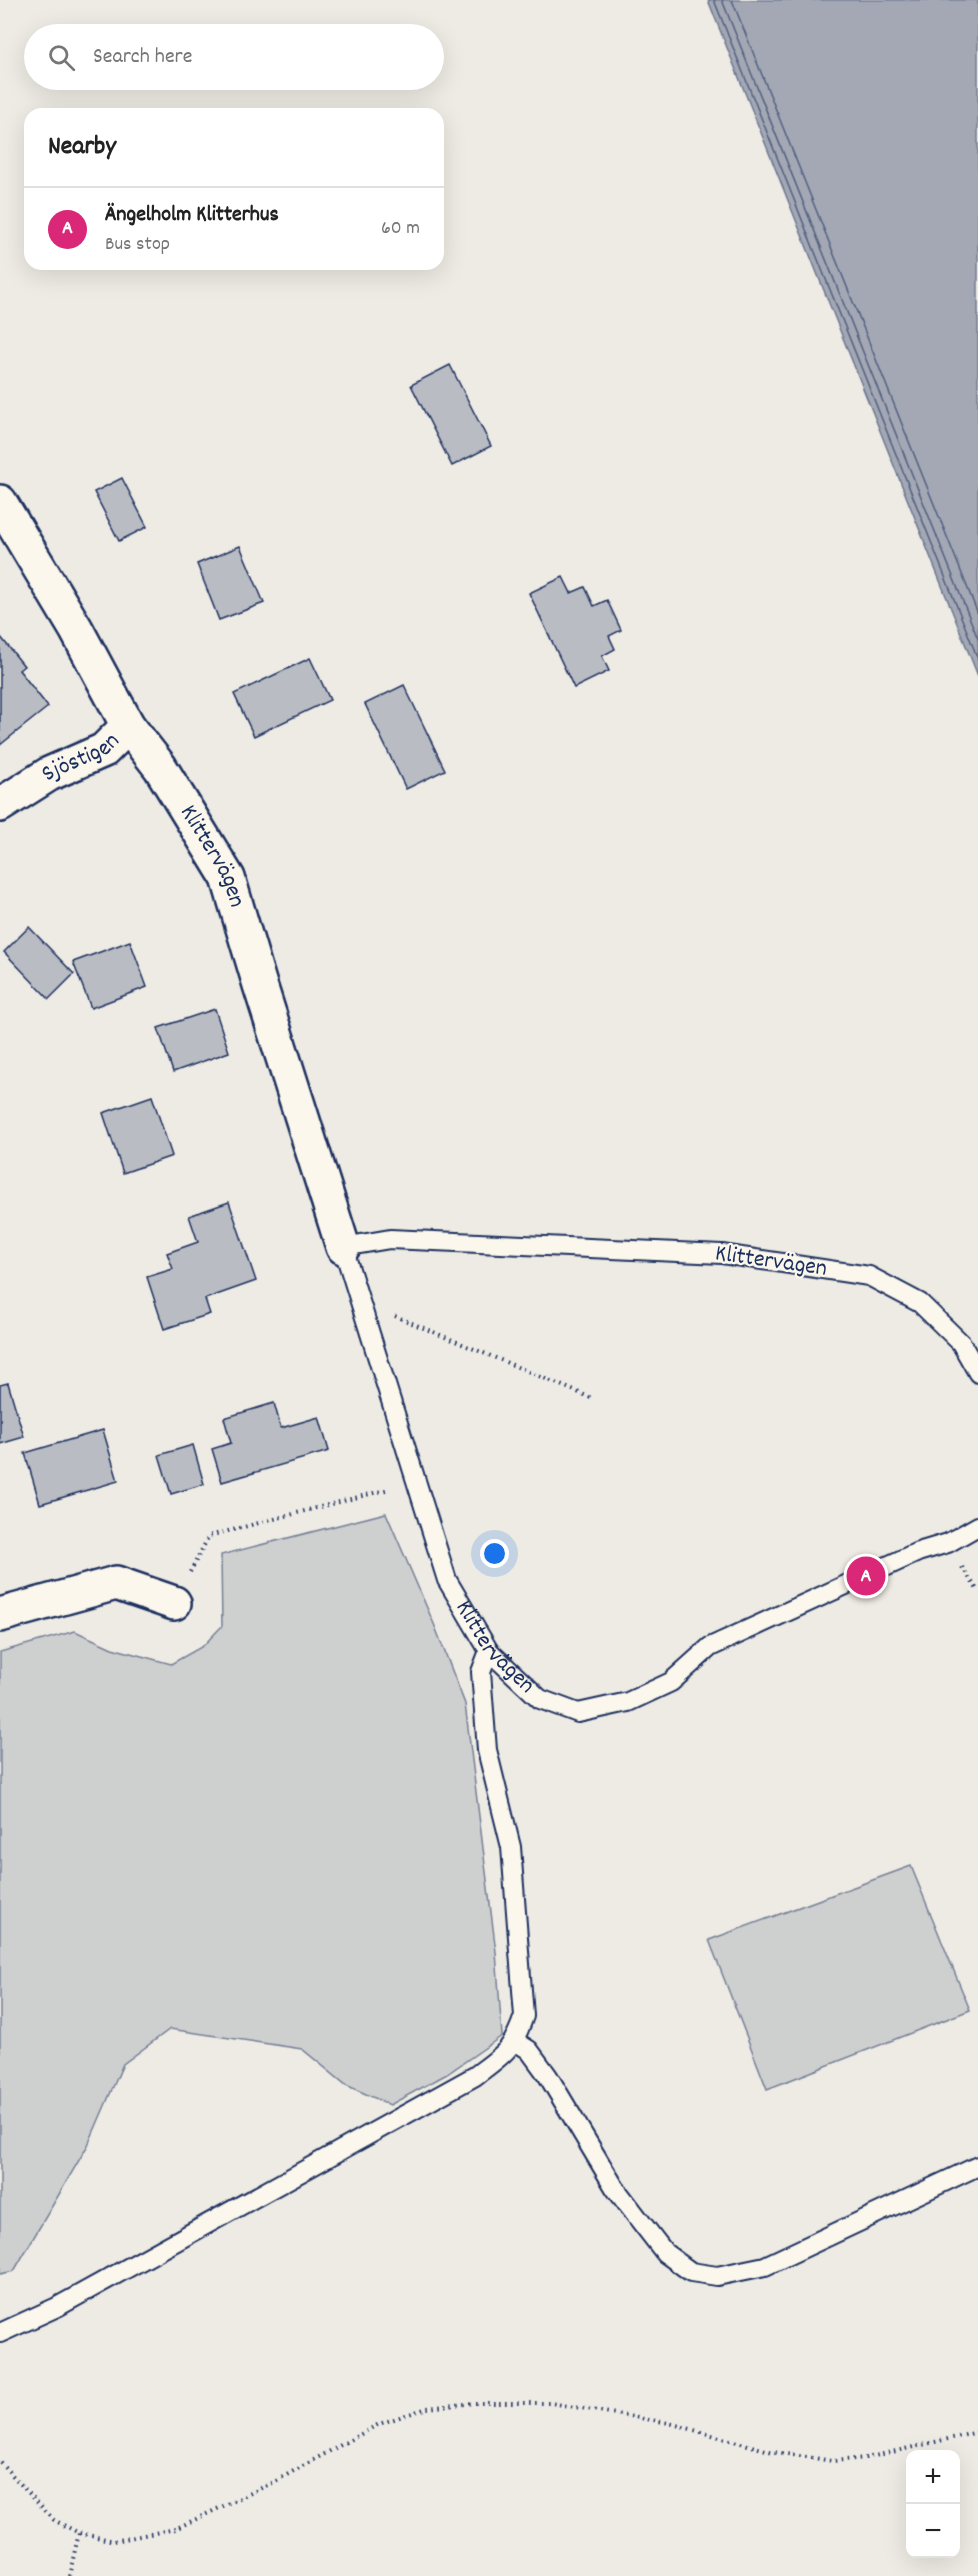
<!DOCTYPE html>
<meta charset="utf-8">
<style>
:root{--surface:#fff;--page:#f6f6f6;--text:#222;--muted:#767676;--line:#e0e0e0;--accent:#db2777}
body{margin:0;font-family:Dekko,sans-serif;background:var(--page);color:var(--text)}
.controls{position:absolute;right:18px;bottom:18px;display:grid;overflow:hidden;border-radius:12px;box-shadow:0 6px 24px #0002}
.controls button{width:54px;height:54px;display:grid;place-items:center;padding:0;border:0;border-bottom:2px solid var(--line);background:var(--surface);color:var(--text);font:30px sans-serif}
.you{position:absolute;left:495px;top:1554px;width:21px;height:21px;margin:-15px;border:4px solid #fff;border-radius:50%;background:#1a73e8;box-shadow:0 0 0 9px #1a73e833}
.badge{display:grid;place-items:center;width:39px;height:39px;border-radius:50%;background:var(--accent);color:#fff;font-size:20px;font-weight:700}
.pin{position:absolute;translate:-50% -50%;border:3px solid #fff;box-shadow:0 2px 6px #0006}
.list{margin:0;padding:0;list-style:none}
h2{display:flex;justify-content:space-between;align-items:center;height:78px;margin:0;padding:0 24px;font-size:26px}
h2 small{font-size:20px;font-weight:400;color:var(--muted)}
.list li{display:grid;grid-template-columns:39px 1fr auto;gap:18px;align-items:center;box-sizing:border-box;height:84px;padding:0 24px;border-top:2px solid var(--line)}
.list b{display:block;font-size:22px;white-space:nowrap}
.list p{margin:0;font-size:20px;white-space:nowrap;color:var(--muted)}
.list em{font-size:20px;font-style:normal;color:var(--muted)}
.icon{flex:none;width:33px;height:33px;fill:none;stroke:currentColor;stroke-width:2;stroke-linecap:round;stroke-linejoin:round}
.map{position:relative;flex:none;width:978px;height:2576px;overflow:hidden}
.search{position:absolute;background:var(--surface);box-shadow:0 6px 24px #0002;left:24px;top:24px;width:420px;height:66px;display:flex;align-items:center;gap:15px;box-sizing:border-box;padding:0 21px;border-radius:33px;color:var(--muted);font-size:22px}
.panel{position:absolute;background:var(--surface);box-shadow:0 6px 24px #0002;left:24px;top:108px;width:420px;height:162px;border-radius:18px}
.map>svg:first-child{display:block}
.green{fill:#cecfcf;stroke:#747f96;stroke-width:1.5}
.water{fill:#a3a8b4;stroke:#6d7892;stroke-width:1.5}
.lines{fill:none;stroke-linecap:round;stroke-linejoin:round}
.shore{stroke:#515f80;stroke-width:1.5}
.building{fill:#b9bcc3;stroke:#1b2f5e;stroke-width:1.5}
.lane-casing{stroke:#1b2f5e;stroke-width:22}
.street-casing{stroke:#1b2f5e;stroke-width:38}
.path{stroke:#1b2f5e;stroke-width:4;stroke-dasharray:1.5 4.5;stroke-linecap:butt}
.lane{stroke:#fbf7ec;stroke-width:18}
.street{stroke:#fbf7ec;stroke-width:33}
.labels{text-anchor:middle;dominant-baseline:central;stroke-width:4.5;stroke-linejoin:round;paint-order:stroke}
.street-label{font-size:24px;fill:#1b2f5e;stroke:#fbf7ec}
</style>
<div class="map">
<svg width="978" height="2576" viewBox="0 0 978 2576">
<rect width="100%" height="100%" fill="#eeebe4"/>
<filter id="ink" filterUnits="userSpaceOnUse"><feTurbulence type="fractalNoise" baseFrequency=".0167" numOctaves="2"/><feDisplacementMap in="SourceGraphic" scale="12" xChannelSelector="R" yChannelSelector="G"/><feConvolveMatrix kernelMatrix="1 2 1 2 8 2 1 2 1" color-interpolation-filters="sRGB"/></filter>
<g filter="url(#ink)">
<g class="green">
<path d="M386,1513L434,1624L465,1704L496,1952L502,2036L447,2074L390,2105L346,2085L302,2049L170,2029L123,2064L88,2145L14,2271L0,2274V1652L75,1631L112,1648L171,1664L203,1646L222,1626L221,1555Z"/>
<path d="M911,1866L970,2010L767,2089L709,1940Z"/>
</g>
<path class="water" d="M708,0H978V676Z"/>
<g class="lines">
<g class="shore">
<path d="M714,0L978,659"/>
<path d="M722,0L978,639"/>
<path d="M732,0L978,614"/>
</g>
</g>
<g class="building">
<path d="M450,365L491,446L452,466L411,385Z"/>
<path d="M122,478L147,527L119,541L94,492Z"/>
<path d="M240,546L264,603L219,620L197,564Z"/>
<path d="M563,577L571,593L585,587L594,606L607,600L621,630L609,636L615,649L602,656L609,671L574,688L529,593Z"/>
<path d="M0,636L24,666L19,670L48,707L0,745Z"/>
<path d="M310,658L330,700L254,736L234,694Z"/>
<path d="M404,685L445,770L406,789L365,704Z"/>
<path d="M29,927L74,974L49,999L4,952Z"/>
<path d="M130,941L147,987L91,1008L73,962Z"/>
<path d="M215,1009L229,1052L173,1072L158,1028Z"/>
<path d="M152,1096L172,1156L123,1173L103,1113Z"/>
<path d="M229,1202L256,1281L205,1299L210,1314L164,1329L147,1277L173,1269L167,1253L198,1242L189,1216Z"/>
<path d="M8,1383L24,1437L0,1444V1385Z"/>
<path d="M274,1403L281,1428L319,1417L329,1451L222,1482L212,1449L231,1443L224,1418Z"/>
<path d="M103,1430L118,1481L40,1504L25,1453Z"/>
<path d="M193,1445L204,1484L171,1494L159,1455Z"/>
</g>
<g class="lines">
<g class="lane-casing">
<g id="lane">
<path id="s1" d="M978,1373L961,1343L920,1303L869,1276L722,1254L390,1239L343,1247L447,1580L489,1651L540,1699L578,1713L628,1702L671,1682L710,1647L918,1552L948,1543L978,1526"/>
<path d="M515,2041L529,2050L548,2076L615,2188L641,2222L665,2253L691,2272L717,2276L765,2266L978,2166"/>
<path d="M0,2333L57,2307L475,2076C504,2054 512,2051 524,2016L511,1847L487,1750L481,1672L489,1651"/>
</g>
</g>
<g class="street-casing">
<g id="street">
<path id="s2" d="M0,502L76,629L128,726L160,767L228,878L260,985L343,1247"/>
<path id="s3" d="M0,805L49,774L104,750L128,726"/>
<path d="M0,1615L116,1583L174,1603"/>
</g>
</g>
<g class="path">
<path d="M395,1316L594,1399"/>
<path d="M962,1567L978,1591"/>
<path d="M190,1572L209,1536L389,1489"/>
<path d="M0,2462L54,2520L79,2533L114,2541L175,2529L272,2483L379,2424L427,2408L474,2403H551L669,2423L773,2452L833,2461L866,2458L978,2432"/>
<path d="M69,2576L79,2533"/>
</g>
<use href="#lane" class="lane"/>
<use href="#street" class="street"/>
</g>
</g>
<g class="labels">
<g class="street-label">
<text stroke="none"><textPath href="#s3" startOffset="94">Sjöstigen</textPath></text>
<text stroke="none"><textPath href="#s2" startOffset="414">Klittervägen</textPath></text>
<text transform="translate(771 1262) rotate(8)">Klittervägen</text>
<text stroke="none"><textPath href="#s1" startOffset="1110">Klittervägen</textPath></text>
</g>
</g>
</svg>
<div class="controls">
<button>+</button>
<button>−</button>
</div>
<div class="you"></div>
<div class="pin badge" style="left:866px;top:1576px">A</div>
<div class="search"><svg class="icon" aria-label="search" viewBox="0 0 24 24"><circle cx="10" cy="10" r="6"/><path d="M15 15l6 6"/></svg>Search here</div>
<section class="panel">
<h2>Nearby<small></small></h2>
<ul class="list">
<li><span class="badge">A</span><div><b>Ängelholm Klitterhus</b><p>Bus stop</p></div><em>60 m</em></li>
</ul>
</section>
</div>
